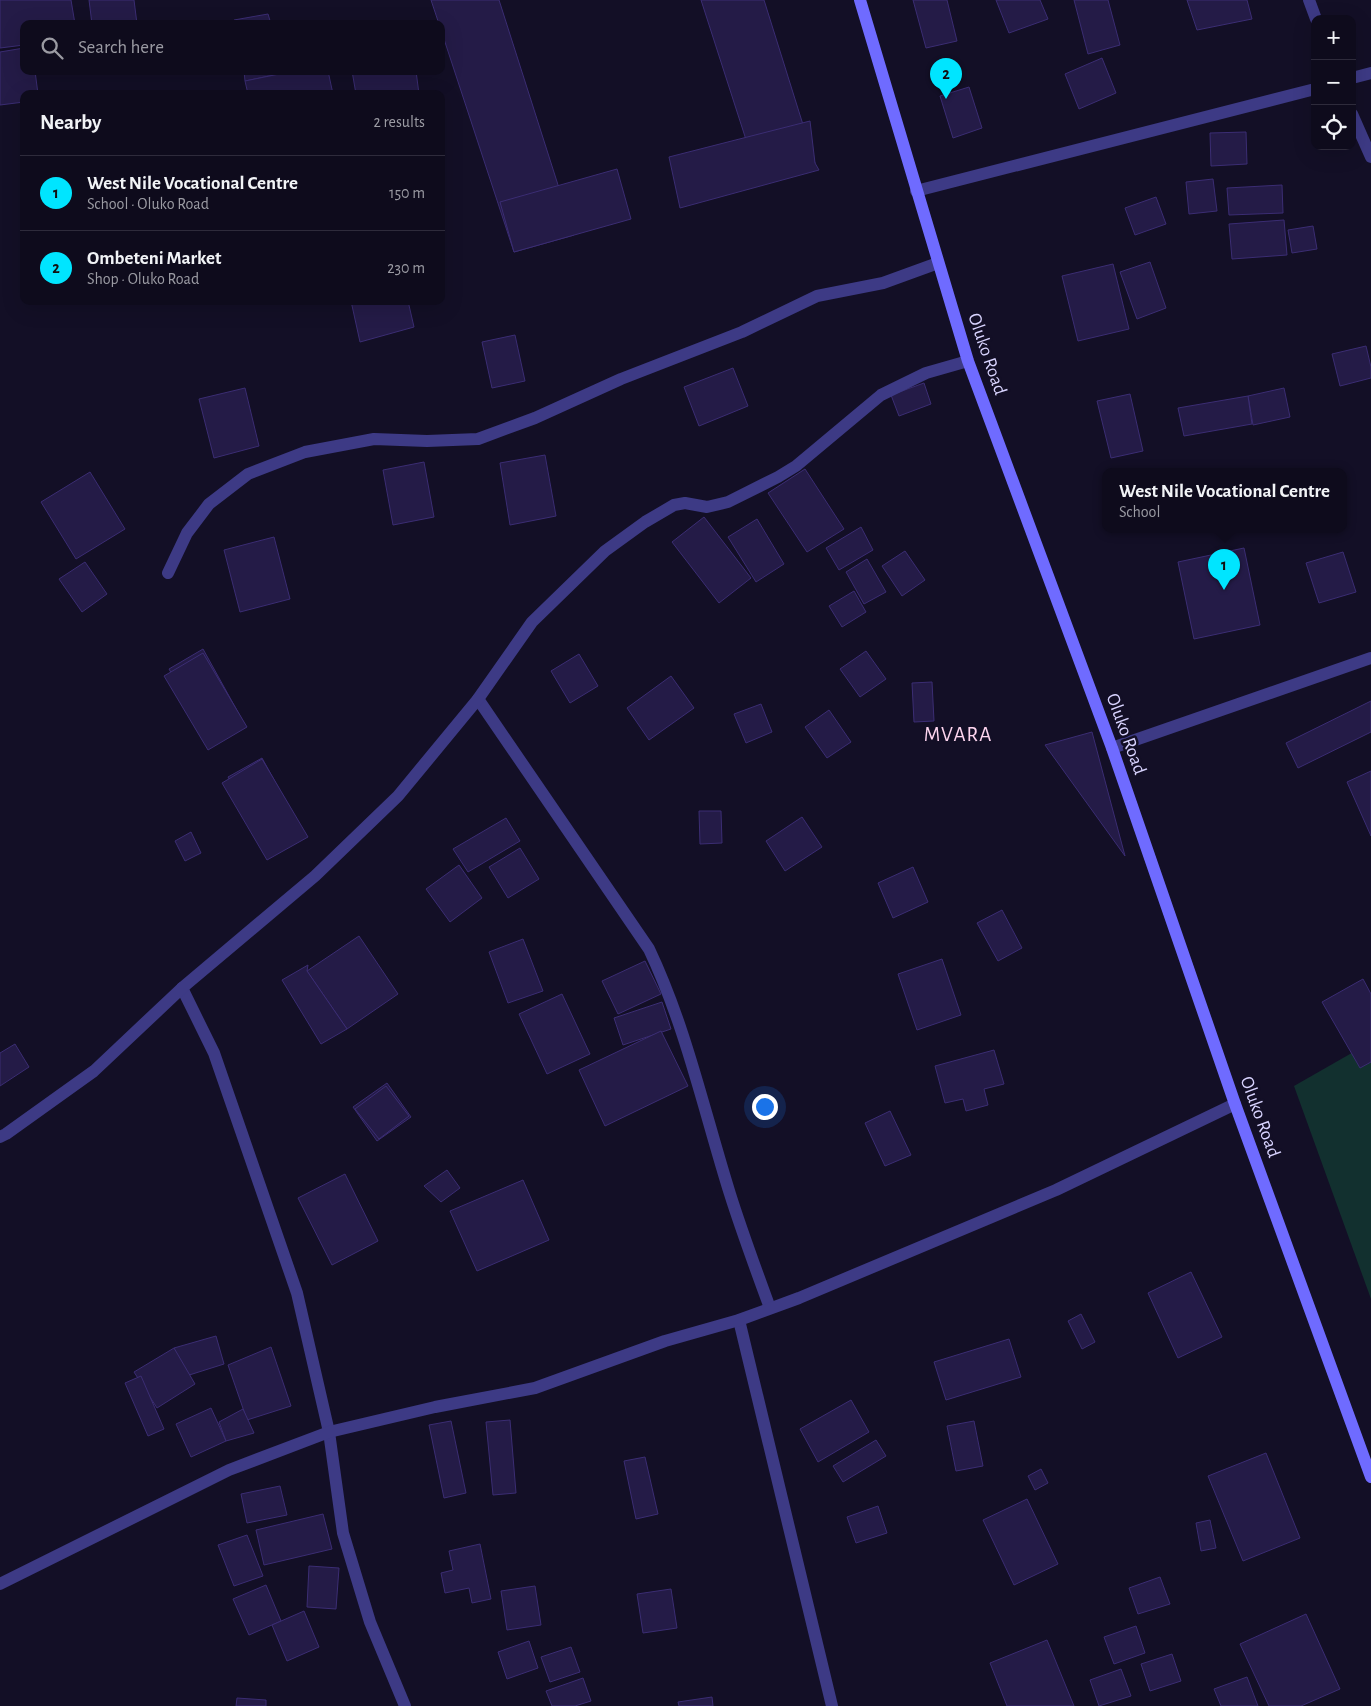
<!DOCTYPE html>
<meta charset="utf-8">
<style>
:root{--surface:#0e0b1c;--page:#1c1929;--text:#f1f3f6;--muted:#9b9ba3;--line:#2e2b3b;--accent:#00e5ff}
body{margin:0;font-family:"Alegreya Sans",sans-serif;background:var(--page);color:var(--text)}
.controls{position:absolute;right:15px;top:15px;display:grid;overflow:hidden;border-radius:10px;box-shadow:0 5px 20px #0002}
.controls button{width:45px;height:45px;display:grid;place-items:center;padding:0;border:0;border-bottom:1px solid var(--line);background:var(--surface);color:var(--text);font:25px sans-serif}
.you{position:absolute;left:764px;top:1106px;width:18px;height:18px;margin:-12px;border:4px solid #fff;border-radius:50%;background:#1a73e8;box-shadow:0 0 0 8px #1a73e833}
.badge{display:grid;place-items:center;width:32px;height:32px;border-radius:50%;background:var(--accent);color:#111;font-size:16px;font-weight:700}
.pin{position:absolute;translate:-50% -41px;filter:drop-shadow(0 1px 2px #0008)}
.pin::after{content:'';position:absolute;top:26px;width:18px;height:15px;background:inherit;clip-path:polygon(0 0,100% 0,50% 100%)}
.popup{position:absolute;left:1102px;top:468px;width:245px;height:65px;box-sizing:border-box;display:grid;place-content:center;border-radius:10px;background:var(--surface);filter:drop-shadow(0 1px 4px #0005);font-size:16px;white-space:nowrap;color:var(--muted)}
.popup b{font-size:19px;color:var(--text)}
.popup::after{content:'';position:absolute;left:50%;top:100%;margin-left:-10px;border:10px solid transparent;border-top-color:var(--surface)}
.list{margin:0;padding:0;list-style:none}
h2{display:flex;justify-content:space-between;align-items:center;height:65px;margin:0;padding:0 20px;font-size:21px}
h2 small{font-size:16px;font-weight:400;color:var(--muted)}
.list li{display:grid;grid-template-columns:32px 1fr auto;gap:15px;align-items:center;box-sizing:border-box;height:75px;padding:0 20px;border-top:1px solid var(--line)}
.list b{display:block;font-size:19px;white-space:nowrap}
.list p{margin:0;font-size:16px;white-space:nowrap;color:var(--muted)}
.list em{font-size:16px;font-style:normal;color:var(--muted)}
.icon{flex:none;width:28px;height:28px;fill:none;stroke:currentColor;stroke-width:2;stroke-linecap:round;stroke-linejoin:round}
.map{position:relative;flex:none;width:1371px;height:1706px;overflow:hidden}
.search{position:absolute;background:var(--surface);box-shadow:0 5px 20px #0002;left:20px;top:20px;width:425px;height:55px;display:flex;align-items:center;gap:12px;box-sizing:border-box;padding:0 18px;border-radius:10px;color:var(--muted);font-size:19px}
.panel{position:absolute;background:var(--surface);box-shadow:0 5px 20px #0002;left:20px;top:90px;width:425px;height:215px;border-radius:10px}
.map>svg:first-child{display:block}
.green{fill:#12302f}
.building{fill:#241b47;stroke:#3b2d73}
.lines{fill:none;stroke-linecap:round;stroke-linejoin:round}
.minor{stroke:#3d3a85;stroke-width:12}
.secondary{stroke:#6f6bff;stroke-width:12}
.labels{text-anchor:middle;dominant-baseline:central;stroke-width:5;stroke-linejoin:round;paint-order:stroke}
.street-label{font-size:19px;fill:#d9d4ff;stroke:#130f26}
.quarter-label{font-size:21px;letter-spacing:1px;fill:#ffd6f0;stroke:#130f26}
</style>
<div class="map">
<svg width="1371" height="1706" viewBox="0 0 1371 1706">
<rect width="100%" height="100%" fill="#130f26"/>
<path class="green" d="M1371,1042V1299L1294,1086Z"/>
<g class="building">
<path d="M0,0H71L75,24H24V45L0,48Z"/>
<path d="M89,0H134L137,24H92Z"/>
<path d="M431,0H499L574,235L514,252L441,30V24H439Z"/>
<path d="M701,0H764L815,163L759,180Z"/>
<path d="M913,0H947L957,41L926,48Z"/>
<path d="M996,0H1040L1048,19L1009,33Z"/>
<path d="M1074,0H1108L1120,45L1088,54Z"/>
<path d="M1187,0H1247L1252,19L1197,30Z"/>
<path d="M268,14L271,24H235L234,20Z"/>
<path d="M24,48V71H35L38,94H24V102L0,105V52Z"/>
<path d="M1102,58L1116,93L1079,109L1065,74Z"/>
<path d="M244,71H283V73L245,81Z"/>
<path d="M294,71H328L333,94H248L245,81Z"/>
<path d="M352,71H416L419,94H356Z"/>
<path d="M969,87L982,128L953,138L940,96Z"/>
<path d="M810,121L815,163L819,170L680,208L669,157Z"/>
<path d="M1246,132L1247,164L1211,166L1210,133Z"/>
<path d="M617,169L631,219L514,252L500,202Z"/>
<path d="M1213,179L1217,211L1189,214L1186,182Z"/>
<path d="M1282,185L1283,213L1229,215L1227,188Z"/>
<path d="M1156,197L1166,224L1135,235L1125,208Z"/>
<path d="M1284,220L1287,255L1232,259L1229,224Z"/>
<path d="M1313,226L1317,249L1292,253L1288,230Z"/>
<path d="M1150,262L1166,308L1137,319L1120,272Z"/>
<path d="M1113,264L1129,329L1078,341L1062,276Z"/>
<path d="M351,301H408L414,327L360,342Z"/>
<path d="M515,335L525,381L492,388L482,342Z"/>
<path d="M1366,346L1371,367V378L1340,386L1332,354Z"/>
<path d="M733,368L748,406L699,426L684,387Z"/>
<path d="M924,383L931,404L899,416L891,395Z"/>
<path d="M245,388L259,446L214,458L199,399Z"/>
<path d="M1284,388L1290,417L1253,425L1248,396Z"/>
<path d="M1130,394L1143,451L1111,458L1097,401Z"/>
<path d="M1248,396L1252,424L1184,436L1178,408Z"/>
<path d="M545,455L556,516L510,525L500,463Z"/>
<path d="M424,462L434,517L393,525L383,470Z"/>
<path d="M805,469L844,529L807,552L768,493Z"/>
<path d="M90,472L125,529L76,559L41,502Z"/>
<path d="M704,517L751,578L719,603L672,542Z"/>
<path d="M757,519L784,564L756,582L728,537Z"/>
<path d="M861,527L873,550L839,570L826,548Z"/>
<path d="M274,537L290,599L240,612L224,550Z"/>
<path d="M1244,548L1260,625L1194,639L1178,562Z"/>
<path d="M905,551L925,580L902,596L882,566Z"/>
<path d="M1343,552L1356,592L1319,603L1306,563Z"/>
<path d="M867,559L886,592L864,604L846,572Z"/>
<path d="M85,562L107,594L82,612L59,579Z"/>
<path d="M854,591L866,612L842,627L829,606Z"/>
<path d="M203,649L245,725L211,744L169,669Z"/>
<path d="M866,651L886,679L860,697L840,669Z"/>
<path d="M203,653L247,727L208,750L164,676Z"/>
<path d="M579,654L598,686L570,703L551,671Z"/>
<path d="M671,676L694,708L649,740L627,708Z"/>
<path d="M932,682L934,721L914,722L912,683Z"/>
<path d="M1371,701V732L1298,768L1286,743Z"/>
<path d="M761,704L772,732L746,743L734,714Z"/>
<path d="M829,710L851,742L827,758L805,727Z"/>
<path d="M1092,732L1125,856L1045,745Z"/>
<path d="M262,758L304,834L270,853L228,777Z"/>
<path d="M262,759L308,837L267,860L222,783Z"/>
<path d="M1371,771V836L1347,782Z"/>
<path d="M699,811H721L722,843L700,844Z"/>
<path d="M802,817L822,847L785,871L766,841Z"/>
<path d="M506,818L520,841L468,872L453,849Z"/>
<path d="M191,832L201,853L185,861L175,841Z"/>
<path d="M520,848L539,879L508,898L489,867Z"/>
<path d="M459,865L482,898L450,922L426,889Z"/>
<path d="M913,867L928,902L893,918L878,883Z"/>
<path d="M1002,910L1022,948L998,961L977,923Z"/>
<path d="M359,936L398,994L347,1029L307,971Z"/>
<path d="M523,939L543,991L508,1003L489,952Z"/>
<path d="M942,959L961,1015L917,1030L898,974Z"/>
<path d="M645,961L661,994L618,1014L602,981Z"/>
<path d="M308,965L307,971L347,1029L321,1044L282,980Z"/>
<path d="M1363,979L1371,994V1062L1360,1068L1322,1002Z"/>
<path d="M562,994L590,1054L547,1074L519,1014Z"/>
<path d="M662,1002L671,1029L623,1045L614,1018Z"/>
<path d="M661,1031L688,1086L605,1126L579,1070Z"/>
<path d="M15,1044L29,1067L0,1086V1053Z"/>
<path d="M994,1050L1004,1084L984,1089L988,1105L966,1111L963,1099L945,1103L935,1066Z"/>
<path d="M387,1083L411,1117L377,1141L353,1107Z"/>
<path d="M386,1086L409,1116L379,1139L355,1109Z"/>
<path d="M890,1111L911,1155L885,1166L865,1123Z"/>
<path d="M447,1170L460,1188L441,1202L424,1186Z"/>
<path d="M345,1174L378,1241L332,1265L298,1198Z"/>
<path d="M523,1180L549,1240L477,1271L450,1211Z"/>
<path d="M1191,1272L1222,1337L1178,1358L1148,1293Z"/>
<path d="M1081,1314L1095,1342L1082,1349L1068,1321Z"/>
<path d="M216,1336L224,1364L183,1377L174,1348Z"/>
<path d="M1009,1339L1021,1377L946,1400L934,1362Z"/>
<path d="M271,1347L291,1406L247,1420L228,1365Z"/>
<path d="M174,1348L195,1384L157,1408L134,1372Z"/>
<path d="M141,1376L164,1429L148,1436L125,1383Z"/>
<path d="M851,1400L869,1432L818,1462L800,1429Z"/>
<path d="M211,1408L226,1441L191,1457L176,1424Z"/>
<path d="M243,1409L254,1433L226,1441L219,1422Z"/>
<path d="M510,1420L516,1493L493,1495L486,1422Z"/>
<path d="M451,1421L466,1493L444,1498L429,1425Z"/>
<path d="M974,1421L983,1466L956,1471L947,1426Z"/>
<path d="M876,1440L886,1456L843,1482L833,1466Z"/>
<path d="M1266,1453L1300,1538L1243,1561L1208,1476Z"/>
<path d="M645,1457L658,1514L636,1519L624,1461Z"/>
<path d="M1041,1469L1048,1483L1035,1490L1028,1476Z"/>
<path d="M280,1486L287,1515L247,1523L241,1494Z"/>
<path d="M1027,1499L1058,1564L1014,1585L983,1520Z"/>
<path d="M878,1506L887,1533L856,1543L847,1517Z"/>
<path d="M323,1514L332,1549L264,1565L256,1530Z"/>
<path d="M1210,1520L1216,1548L1201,1551L1196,1523Z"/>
<path d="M247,1535L263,1576L234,1586L218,1545Z"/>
<path d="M480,1544L491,1599L472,1603L469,1588L445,1593L441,1573L453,1570L449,1551Z"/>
<path d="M309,1566L339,1568L336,1609L307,1607Z"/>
<path d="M1160,1577L1170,1604L1138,1614L1129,1588Z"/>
<path d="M266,1585L281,1621L249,1635L233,1599Z"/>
<path d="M535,1586L541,1625L507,1630L501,1591Z"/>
<path d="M671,1589L677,1628L643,1633L637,1594Z"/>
<path d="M304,1611L319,1647L287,1661L272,1625Z"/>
<path d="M1306,1614L1340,1689L1301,1706H1269L1240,1644Z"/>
<path d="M1136,1626L1145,1653L1114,1664L1104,1637Z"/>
<path d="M1047,1640L1074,1706H1007L990,1663Z"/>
<path d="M529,1641L538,1668L507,1679L498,1652Z"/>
<path d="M571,1647L580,1672L550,1682L541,1657Z"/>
<path d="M1172,1654L1181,1681L1150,1691L1141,1664Z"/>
<path d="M1121,1669L1131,1696L1099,1706L1090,1680Z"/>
<path d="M1247,1677L1258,1706H1221L1214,1689Z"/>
<path d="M583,1678L591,1701L575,1706H552L546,1691Z"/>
<path d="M712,1697L713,1706H679L678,1702Z"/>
<path d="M237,1698L266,1700V1706H236Z"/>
</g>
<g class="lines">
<g class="minor">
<path d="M1309,0L1316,19"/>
<path d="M1352,78L1371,73"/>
<path d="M1352,114L1371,157"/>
<path d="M916,191L1315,89"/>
<path d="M168,573L187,533L209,504L248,474L305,452L374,439L427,441L478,439L535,418L621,379L742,332L817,296L883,283L938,263"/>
<path d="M478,699L649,949C686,1027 704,1111 730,1194C742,1232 756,1270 770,1308"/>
<path d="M1112,748L1371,658"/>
<path d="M182,988L214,1053L297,1293L329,1432L343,1533L370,1622L405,1706"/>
<path d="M0,1137L6,1134L94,1071L182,988L315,876L398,796L478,699L532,622L605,551L645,522L674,505L685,503L707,507L728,502L778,477L796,466L881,395L926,373L968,361"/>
<path d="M739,1320L832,1706"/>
<path d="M0,1584L229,1470L329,1432L435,1407L535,1388L665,1341L739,1320L799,1298L1056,1190L1235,1104"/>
</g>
<path class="secondary" d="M860,0L968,361L1112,748L1235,1104L1371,1477"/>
</g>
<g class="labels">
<g class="street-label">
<text transform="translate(987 354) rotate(71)">Oluko Road</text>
<text transform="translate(1126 734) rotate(70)">Oluko Road</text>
<text transform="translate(1260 1117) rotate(70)">Oluko Road</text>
</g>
<g class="quarter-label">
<text x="958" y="734">MVARA</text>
</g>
</g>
</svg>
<div class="controls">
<button>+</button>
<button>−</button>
<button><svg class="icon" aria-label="locate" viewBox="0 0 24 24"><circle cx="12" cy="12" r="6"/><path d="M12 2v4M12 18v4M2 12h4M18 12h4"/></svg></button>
</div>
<div class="you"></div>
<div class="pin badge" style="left:1224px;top:590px">1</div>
<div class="popup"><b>West Nile Vocational Centre</b>School</div>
<div class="pin badge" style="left:946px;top:99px">2</div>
<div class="search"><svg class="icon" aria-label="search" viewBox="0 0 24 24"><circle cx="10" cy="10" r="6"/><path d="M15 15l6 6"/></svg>Search here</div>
<section class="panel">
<h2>Nearby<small>2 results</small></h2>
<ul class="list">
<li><span class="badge">1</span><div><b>West Nile Vocational Centre</b><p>School · Oluko Road</p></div><em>150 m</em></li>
<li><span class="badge">2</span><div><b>Ombeteni Market</b><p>Shop · Oluko Road</p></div><em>230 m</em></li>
</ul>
</section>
</div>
